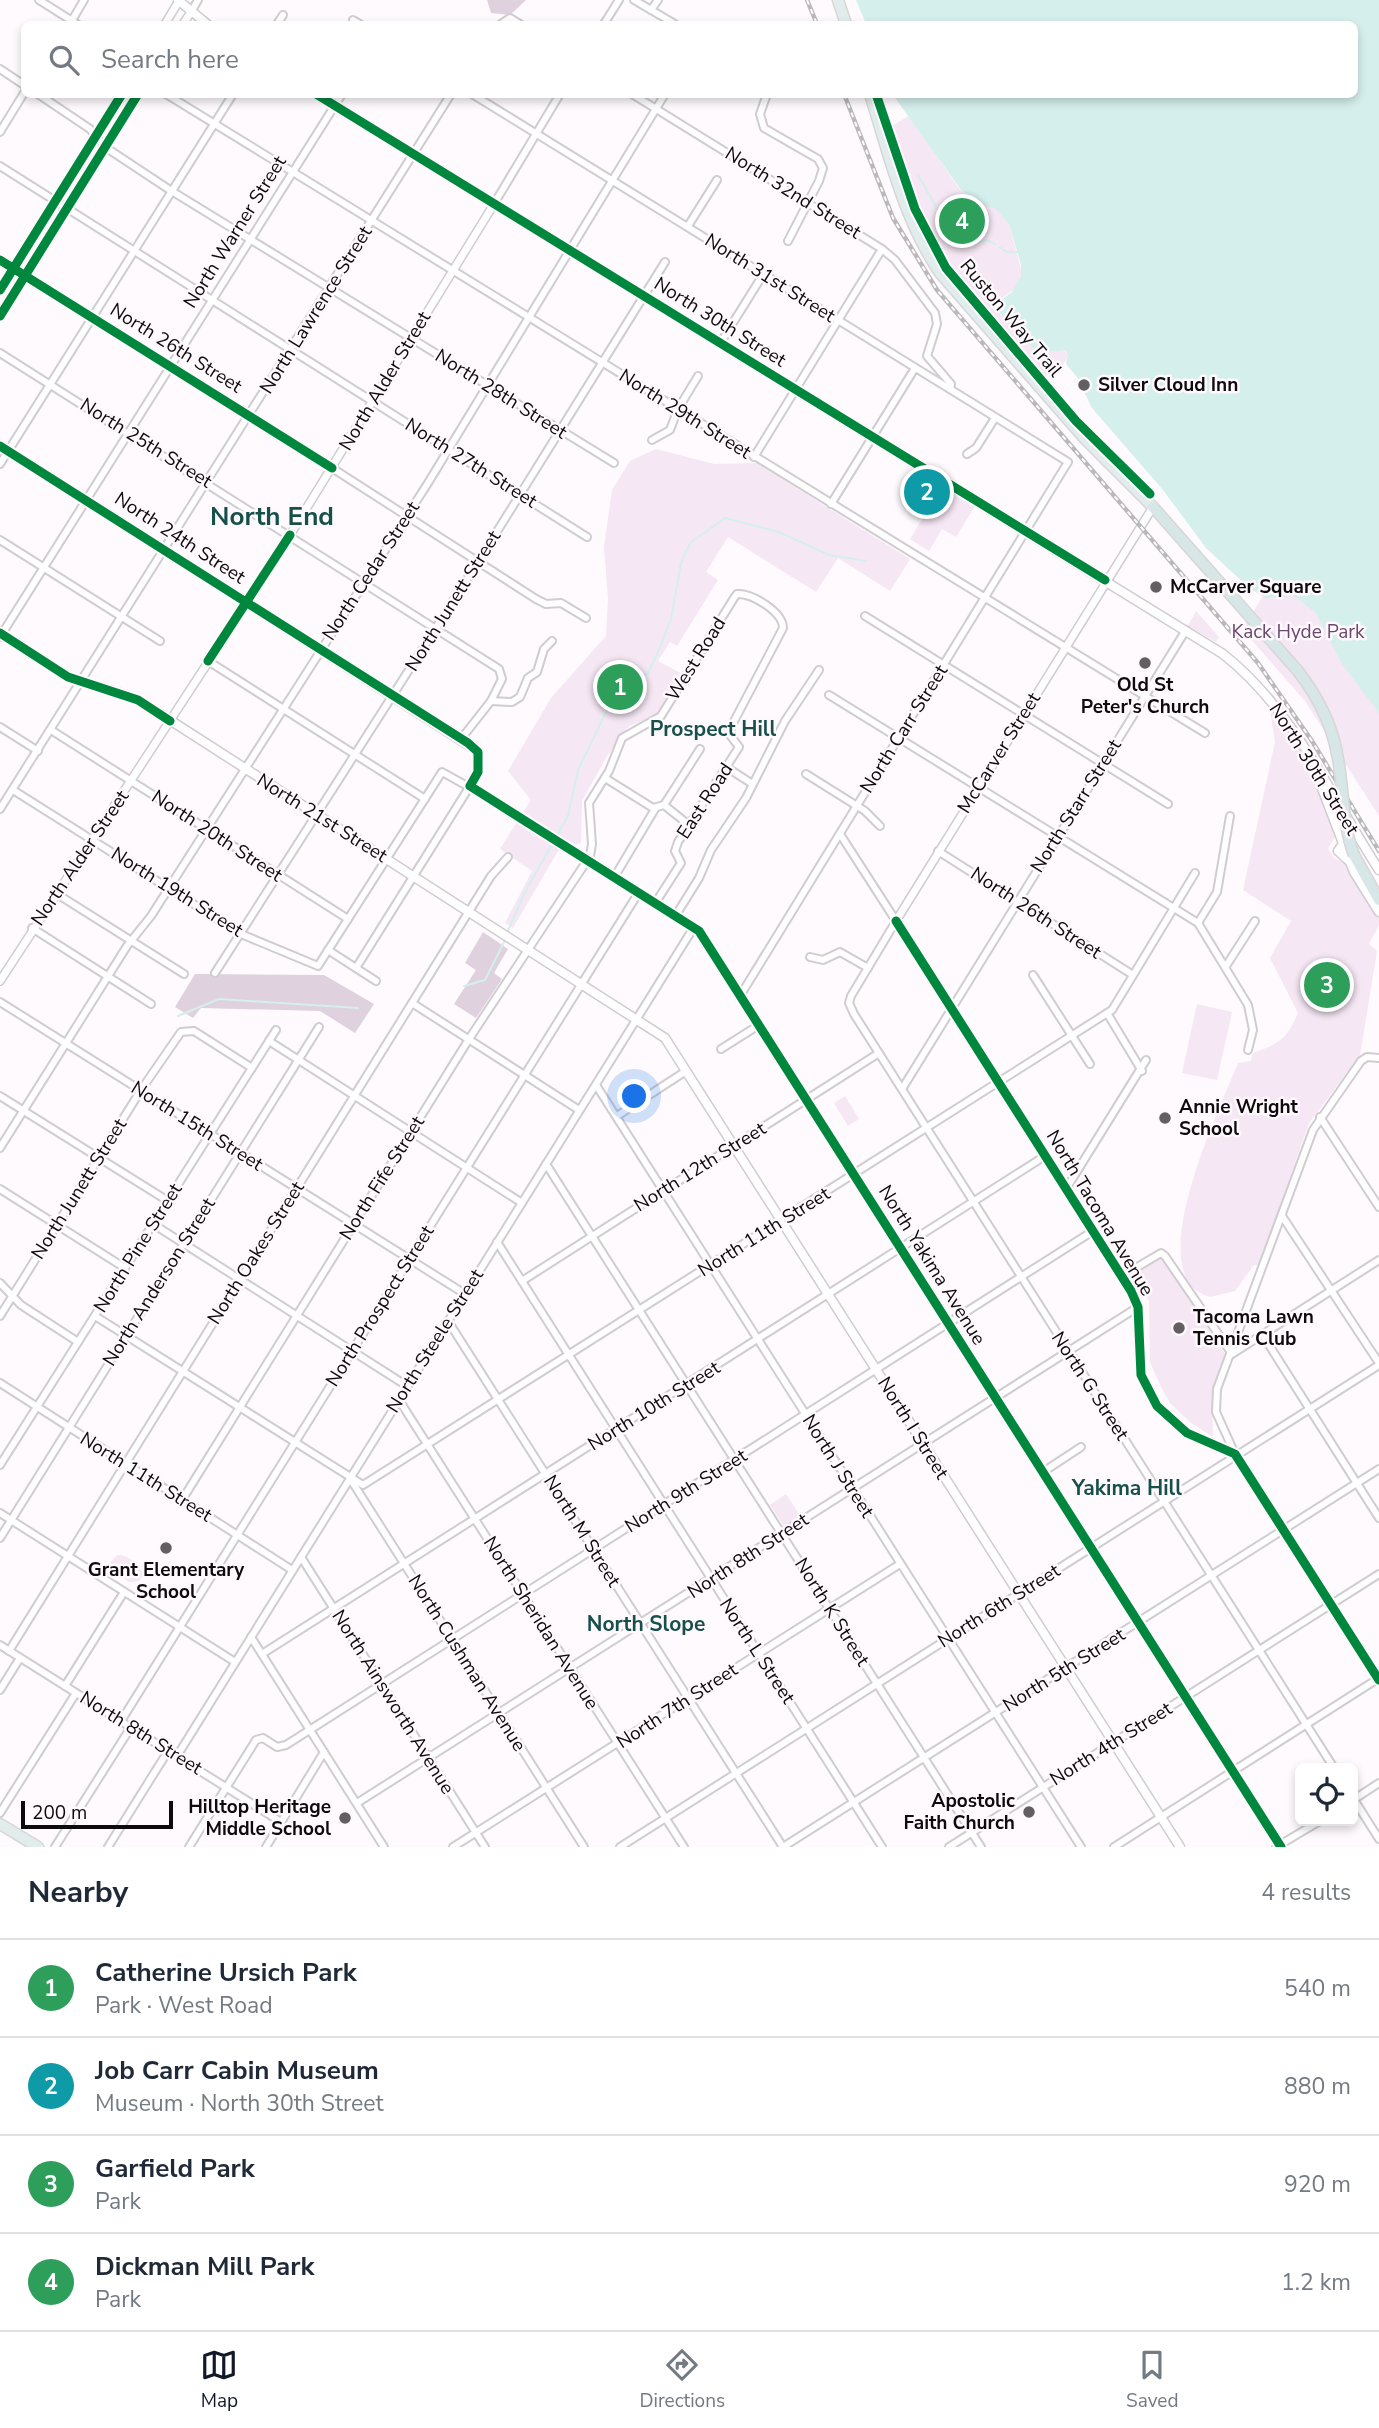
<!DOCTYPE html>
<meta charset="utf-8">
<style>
:root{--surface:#fff;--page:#f2f2f3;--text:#1f2937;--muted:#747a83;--line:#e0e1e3;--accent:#111827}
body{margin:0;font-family:"Nunito Sans",sans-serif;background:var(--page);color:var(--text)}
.controls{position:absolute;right:21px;bottom:21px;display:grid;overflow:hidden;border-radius:10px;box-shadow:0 4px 10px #0003}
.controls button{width:63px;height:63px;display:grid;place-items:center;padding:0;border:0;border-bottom:2px solid var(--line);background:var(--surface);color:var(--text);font:35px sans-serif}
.scale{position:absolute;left:21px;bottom:18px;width:152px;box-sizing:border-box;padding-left:7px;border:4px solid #0d0b0d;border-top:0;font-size:19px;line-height:24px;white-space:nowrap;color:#0d0b0d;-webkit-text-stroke:5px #fff9fe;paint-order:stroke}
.you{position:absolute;left:635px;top:1097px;width:24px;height:24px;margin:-18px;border:5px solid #fff;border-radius:50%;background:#1a73e8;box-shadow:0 0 0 10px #1a73e833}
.badge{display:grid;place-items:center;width:46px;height:46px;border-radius:50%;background:var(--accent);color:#fff;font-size:23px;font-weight:700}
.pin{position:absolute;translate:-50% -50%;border:4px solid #fff;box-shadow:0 2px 7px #0006}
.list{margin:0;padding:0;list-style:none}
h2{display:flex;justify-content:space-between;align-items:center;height:91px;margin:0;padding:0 28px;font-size:30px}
h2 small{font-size:23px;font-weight:400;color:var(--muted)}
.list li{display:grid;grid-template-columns:46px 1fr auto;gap:21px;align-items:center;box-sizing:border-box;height:98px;padding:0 28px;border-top:2px solid var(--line)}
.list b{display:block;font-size:26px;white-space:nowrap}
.list p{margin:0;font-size:23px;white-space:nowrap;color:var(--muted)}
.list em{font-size:23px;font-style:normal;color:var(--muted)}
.icon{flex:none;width:38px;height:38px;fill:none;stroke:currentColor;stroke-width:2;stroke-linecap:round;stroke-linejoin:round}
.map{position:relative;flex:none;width:1379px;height:1847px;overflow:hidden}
.search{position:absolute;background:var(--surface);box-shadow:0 4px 10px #0003;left:21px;right:21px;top:21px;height:77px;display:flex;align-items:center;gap:18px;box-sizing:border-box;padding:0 24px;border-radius:10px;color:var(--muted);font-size:26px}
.sheet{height:483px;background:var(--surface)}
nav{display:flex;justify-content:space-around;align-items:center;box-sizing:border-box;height:98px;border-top:2px solid var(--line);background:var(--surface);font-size:19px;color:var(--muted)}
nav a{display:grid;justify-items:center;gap:4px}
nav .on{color:var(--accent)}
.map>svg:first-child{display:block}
.green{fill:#f5e7f4}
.forest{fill:#dfd1de}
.water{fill:#d5efec}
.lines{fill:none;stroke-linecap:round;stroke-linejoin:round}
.stream{stroke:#d5efec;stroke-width:2}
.minor-casing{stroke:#d0cdd0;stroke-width:10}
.tertiary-casing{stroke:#d0cdd0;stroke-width:10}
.secondary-casing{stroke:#d0cdd0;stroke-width:11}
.primary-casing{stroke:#d8d6d7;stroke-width:13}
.trunk-casing{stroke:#d8d6d7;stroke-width:13}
.minor{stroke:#fffeff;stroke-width:6}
.tertiary{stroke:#fffeff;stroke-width:7}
.secondary{stroke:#fffeff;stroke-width:8}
.primary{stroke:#e1ecec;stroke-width:10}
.trunk{stroke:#d7e6e6;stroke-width:10}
.rail-casing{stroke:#b9b9b9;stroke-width:4.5}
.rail{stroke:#fff9fe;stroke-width:2;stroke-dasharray:5;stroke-linecap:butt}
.trunk-bridge-casing{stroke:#d8d6d7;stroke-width:13;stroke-linecap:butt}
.trunk-bridge{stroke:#d7e6e6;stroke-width:10}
.cycleway-casing{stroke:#fff9fe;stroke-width:13}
.cycleway{stroke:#00873e;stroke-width:9}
.poi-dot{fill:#615f61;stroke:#fff9fe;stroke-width:2.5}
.labels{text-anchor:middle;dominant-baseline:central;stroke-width:5;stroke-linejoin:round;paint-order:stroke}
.street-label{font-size:19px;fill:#0d0b0d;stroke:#fff9fe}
.poi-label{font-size:19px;font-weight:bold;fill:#0d0b0d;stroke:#fff9fe;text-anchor:start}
.park-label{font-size:19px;fill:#6b486b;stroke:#fff9fe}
.neighbourhood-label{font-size:21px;font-weight:bold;fill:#15504b;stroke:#fff9fe}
.district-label{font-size:26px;font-weight:bold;fill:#15504b;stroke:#fff9fe}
</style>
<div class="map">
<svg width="1379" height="1847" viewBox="0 0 1379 1847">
<rect width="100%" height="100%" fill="#fefafd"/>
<g class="green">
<path d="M909,116L960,190L973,201L995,207L1009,224L1022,273L1015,289L998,300L995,307L1019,336L1042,353L1064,350L1068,354C1063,372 1051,371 1038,381L932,252L910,205L886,129Z"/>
<polygon points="656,449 714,464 756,463 910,559 890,591 838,558 816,592 728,537 706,572 718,580 677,646 670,642 658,661 686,676 663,713 629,726 607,756 582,801 581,843 558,851 513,928 505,923 532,871 500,849 531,800 508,771 551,698 606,636 608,598 604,547 612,490 630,461"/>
<polygon points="927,476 975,506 956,537 942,529 929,551 910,539 924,516 908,506"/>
<polygon points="1292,551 1379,689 1379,816 1305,701 1242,629"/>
<polygon points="1196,611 1219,637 1216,642 1188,626"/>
<path d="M1269,704L1310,761L1337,834L1328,848L1334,858L1347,864L1379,914V925L1369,944L1377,951L1360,1055L1309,1123L1259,1265H1254L1235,1291L1210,1297C1137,1278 1221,1107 1238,1063L1251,1061L1253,1053C1280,1043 1287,1039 1298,1013L1270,958L1291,921L1243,890L1275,742Z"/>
<polygon points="1197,1004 1232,1012 1217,1080 1182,1073"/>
<polygon points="845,1096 859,1119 848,1126 834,1103"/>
<polygon points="1162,1255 1226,1356 1212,1401 1213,1437 1190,1422 1170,1403 1160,1385 1150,1362 1149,1301 1133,1273"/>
<polygon points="786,1494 801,1517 785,1528 770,1505"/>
<path d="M117,1555C127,1554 141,1565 143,1575L139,1581L129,1582L112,1571L111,1562Z"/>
</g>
<g class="forest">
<polygon points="487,0 526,0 510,15 491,13"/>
<polygon points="483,932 508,949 494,973 502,979 476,1018 454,1004 476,970 465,963"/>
<polygon points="195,974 324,975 374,1004 355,1033 320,1011 201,1008 193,1018 175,1007"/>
</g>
<polygon class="water" points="856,0 1379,0 1379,713 1342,664 1316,613 1294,596 1265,598 1248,587 1206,548 1163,490 1092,408 1077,377 1066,364 1068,354 1065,350 1042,353 1036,351 1006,322 995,304 1012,292 1021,276 1021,265 1009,224 995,208 976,203 961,190 893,95 1354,94 1354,24 866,24"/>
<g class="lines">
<g class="stream">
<polyline points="918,175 951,233 974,244 986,240 995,244"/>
<polyline points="999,247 1007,252 1017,252"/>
<polyline points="507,933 525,892 568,816 578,770 606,712 622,687 648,673 659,650 671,619 681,563 690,543 725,518 779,532 829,555 866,561"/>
<polyline points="464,986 485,980 506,938"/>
<polyline points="178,1016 219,999 358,1008"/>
</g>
<defs>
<g id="minor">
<polyline points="39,0 77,24"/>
<polyline points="634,0 675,24"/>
<polyline points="651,10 658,0"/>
<polyline points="191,12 198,0"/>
<polyline points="353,20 360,24"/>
<polyline points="71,22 84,0"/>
<polyline points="277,24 283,15"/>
<polyline points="501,24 510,18 520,24"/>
<polyline points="604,24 619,0"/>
<polyline points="0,69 24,85"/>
<polyline points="38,94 90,129 105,147 170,190 614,463"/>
<polyline points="166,94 1205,733"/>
<polyline points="472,94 1068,462 740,996"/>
<polyline points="632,94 882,249 895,260 935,313 937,324 927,356 951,384 950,389"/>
<polyline points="767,94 760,114 764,128 818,159 823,168 819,181 788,241"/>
<polyline points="0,132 24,93"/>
<polyline points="0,166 587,537"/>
<polyline points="494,204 560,94"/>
<polyline points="688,226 717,180"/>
<polyline points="721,342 764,273"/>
<polyline points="0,353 499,669 502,679 491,701 461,739"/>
<polyline points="652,440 670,430 678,409 698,376"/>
<polyline points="0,446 478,752 478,772 470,786 356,968"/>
<polyline points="967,454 976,448 995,418"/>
<polyline points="754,457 882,249"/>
<polyline points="0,464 233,94"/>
<polyline points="332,468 536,599 546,604 561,603 586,618"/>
<polyline points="831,504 915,368"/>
<polyline points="0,540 160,641"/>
<polyline points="865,616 1168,804"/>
<polyline points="0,637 342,94"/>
<polyline points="208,661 425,799"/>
<polyline points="829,695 1198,923 1248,1005 1253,1030 1248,1050"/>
<polyline points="491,701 512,702 520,697 528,678 537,672 544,649 552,641"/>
<polyline points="0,727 38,751"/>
<polyline points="51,730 348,919"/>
<polyline points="726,767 751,783"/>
<polyline points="806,774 865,811 880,826"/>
<polyline points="605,778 653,808 664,805 689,825"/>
<polyline points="13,790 241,934 318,966 442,772 514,812"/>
<polyline points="664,805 700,749"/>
<polyline points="0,809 451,94"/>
<polyline points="840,834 896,921 851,996 849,1003 854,1014 1334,1768"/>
<polyline points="938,851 1133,975"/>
<polyline points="588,859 699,931 1281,1847"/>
<polyline points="615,876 655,809"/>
<polyline points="57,894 184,974"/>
<polyline points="676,915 699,878 711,850 746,798 785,721 819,670"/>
<polyline points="1198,923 1217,892 1230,816"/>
<polyline points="32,928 151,1004"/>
<polyline points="328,950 376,981"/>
<polyline points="810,957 823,960 840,952 868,968"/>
<polyline points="1226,966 1255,921"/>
<polyline points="215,973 478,562 665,262"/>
<polyline points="1033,975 1090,1064"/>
<polyline points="0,1002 465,1294"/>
<polyline points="412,1003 579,1110"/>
<polyline points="1107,1013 1142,1071"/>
<polyline points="269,1041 522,1203"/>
<polyline points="721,1049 759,1025"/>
<polyline points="596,1085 1081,1847"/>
<polyline points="902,1089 1186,630"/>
<polyline points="0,1096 168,1201"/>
<polyline points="617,1116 686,1071"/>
<polyline points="1320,1117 1379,1207"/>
<polyline points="0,1148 127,946 151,916 428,483 665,94"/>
<polyline points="546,1164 981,1847"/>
<polyline points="0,1189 125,1268"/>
<polyline points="1066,1189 1146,1060"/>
<polyline points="1282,1216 1379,1363"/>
<polyline points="153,1224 407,1386"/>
<polyline points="497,1242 882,1847"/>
<polyline points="1122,1276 1161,1253 1165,1256 1232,1354 1379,1260"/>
<polyline points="522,1281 879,1053"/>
<polyline points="0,1283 21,1305 78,1342"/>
<polyline points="0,1316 141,1090 181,1032 194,1031 252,1068"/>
<polyline points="95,1316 363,1485 1112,1010 1195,873"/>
<polyline points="448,1321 783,1847"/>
<polyline points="1262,1334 1379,1518"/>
<polyline points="0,1383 292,1570"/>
<polyline points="399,1400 684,1847"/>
<polyline points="1235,1454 1216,1412 1217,1389 1313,1130 1361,1061 1367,1057 1379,1058"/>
<polyline points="0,1465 276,1030"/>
<polyline points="1043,1472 1081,1447"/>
<polyline points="351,1480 584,1847"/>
<path d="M182,1500L469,1039L590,856L592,844L589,803L609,771L622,738L661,716L734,598L737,594C752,593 783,612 783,628L731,727L730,735L739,747L678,842L675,851L681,863L656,902"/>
<polyline points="0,1513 235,1662"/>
<polyline points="0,1538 319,1027"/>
<polyline points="301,1557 485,1847"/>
<polyline points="251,1637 384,1847"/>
<polyline points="0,1645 281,1822"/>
<polyline points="9,1651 491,876 508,857"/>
<polyline points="262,1654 1045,1156"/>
<polyline points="65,1686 124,1592"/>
<polyline points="0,1690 20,1658"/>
<polyline points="121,1721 639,892"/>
<polyline points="177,1756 694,927"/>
<polyline points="1353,1798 1379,1839"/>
<polyline points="1353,1800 1379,1783"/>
<polyline points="357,1803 1138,1307"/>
<polyline points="0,1813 76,1693"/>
<polyline points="55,1847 131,1727"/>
<polyline points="108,1847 168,1751"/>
<polyline points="189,1847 256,1740 263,1738 277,1747 286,1745 1093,1231"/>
<polyline points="266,1847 324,1752"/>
<polyline points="453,1847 900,1564"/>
<polyline points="620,1847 1379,1365"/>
<polyline points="783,1847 1379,1469"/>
<polyline points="949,1847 1379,1574"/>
<polyline points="1114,1847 1379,1678"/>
<polyline points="1276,1847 1320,1821"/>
</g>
<g id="tertiary">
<polyline points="165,24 179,1"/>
<polyline points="183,24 191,12"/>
<polyline points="0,260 332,468"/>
<polyline points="0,290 122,94"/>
<polyline points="0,316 138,94"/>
<polyline points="1153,507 896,921 1131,1291 1138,1307 1141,1375 1157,1406 1187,1433 1235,1454 1379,1680"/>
<polyline points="0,981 269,569 494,204"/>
</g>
<g id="secondary">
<polyline points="178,0 207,24"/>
<path d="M316,94L1223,654C1294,710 1331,796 1379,870"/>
<polyline points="0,633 68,677 126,695 148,706 665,1038 1180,1847"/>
<polyline points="1315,770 1354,872 1379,912"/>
<polyline points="1345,841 1338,851 1349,861"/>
</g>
<g id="primary">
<polyline points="838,0 846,24"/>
<path d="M870,94C889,155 904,220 940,273L1085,439L1153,507"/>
<polyline points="0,1824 38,1847"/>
</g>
<g id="trunk">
<polyline points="1153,507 1298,671"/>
<polyline points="1354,855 1379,900"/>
</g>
</defs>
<use href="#minor" class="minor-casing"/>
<use href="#tertiary" class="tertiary-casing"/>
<use href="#secondary" class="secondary-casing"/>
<use href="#primary" class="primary-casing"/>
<use href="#trunk" class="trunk-casing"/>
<use href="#minor" class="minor"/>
<use href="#tertiary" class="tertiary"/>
<use href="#secondary" class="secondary"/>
<use href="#primary" class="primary"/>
<use href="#trunk" class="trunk"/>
<defs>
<g id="rail">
<polyline points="807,0 817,24"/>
<polyline points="844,94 893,218 937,290 1258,663 1312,741 1379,851"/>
</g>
</defs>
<use href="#rail" class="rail-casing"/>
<use href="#rail" class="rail"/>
<defs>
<path id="trunk-bridge" d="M1298,671C1318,697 1333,726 1338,759C1344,791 1342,823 1354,855"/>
</defs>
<use href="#trunk-bridge" class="trunk-bridge-casing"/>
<use href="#trunk-bridge" class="trunk-bridge"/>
<defs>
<g id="cycleway">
<polyline points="316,94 1105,580"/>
<polyline points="876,94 915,209 946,268 1076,421 1150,494"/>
<polyline points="0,260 332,468"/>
<polyline points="0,290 122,94"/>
<polyline points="0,316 138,94"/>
<polyline points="0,446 468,743 478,752 478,772 470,786 699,931 1281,1847"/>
<polyline points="0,633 68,677 138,700 170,721"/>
<polyline points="208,661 290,535"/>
<polyline points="896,921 1131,1291 1138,1307 1141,1375 1157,1406 1187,1433 1235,1454 1379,1680"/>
</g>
</defs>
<use href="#cycleway" class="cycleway-casing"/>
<use href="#cycleway" class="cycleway"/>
</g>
<g class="poi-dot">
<circle cx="1084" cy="385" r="7"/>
<circle cx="1156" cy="587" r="7"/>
<circle cx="1145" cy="663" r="7"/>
<circle cx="1165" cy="1118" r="7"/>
<circle cx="1179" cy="1328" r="7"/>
<circle cx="166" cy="1548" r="7"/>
<circle cx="1029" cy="1812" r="7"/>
<circle cx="345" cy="1818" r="7"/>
</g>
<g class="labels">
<g class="street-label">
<text transform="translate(793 193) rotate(32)">North 32nd Street</text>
<text transform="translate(235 232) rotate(-58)">North Warner Street</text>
<text transform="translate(770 278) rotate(32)">North 31st Street</text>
<text transform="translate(316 310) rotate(-58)">North Lawrence Street</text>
<text transform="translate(1011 318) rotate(50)">Ruston Way Trail</text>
<text transform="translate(720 322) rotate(32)">North 30th Street</text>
<text transform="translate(176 348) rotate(32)">North 26th Street</text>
<text transform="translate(385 381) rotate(-59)">North Alder Street</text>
<text transform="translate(501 394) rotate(32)">North 28th Street</text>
<text transform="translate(685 414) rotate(32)">North 29th Street</text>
<text transform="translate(146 443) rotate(32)">North 25th Street</text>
<text transform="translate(471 463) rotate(32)">North 27th Street</text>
<text transform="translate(180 538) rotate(33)">North 24th Street</text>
<text transform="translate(371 571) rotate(-57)">North Cedar Street</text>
<text transform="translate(453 601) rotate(-58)">North Junett Street</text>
<text transform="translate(696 659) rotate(-58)">West Road</text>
<text transform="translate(904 729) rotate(-58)">North Carr Street</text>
<text transform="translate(999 753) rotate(-58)">McCarver Street</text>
<text transform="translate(1314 769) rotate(58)">North 30th Street</text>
<text transform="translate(705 801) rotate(-57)">East Road</text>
<text transform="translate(1076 806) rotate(-58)">North Starr Street</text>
<text transform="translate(322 818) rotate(32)">North 21st Street</text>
<text transform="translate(217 836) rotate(33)">North 20th Street</text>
<text transform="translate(80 858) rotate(-56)">North Alder Street</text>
<text transform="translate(177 892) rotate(32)">North 19th Street</text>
<text transform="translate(1036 913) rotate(33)">North 26th Street</text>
<text transform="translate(197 1126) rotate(32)">North 15th Street</text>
<text transform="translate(700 1167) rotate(-32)">North 12th Street</text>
<text transform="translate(382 1178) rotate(-58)">North Fife Street</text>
<text transform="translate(79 1189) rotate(-58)">North Junett Street</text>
<text transform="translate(1100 1213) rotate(59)">North Tacoma Avenue</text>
<text transform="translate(764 1232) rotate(-32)">North 11th Street</text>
<text transform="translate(138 1248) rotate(-58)">North Pine Street</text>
<text transform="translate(256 1253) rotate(-58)">North Oakes Street</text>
<text transform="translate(932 1265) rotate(58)">North Yakima Avenue</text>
<text transform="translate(159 1282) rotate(-58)">North Anderson Street</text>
<text transform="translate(380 1306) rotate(-58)">North Prospect Street</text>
<text transform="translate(435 1341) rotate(-58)">North Steele Street</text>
<text transform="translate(1090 1386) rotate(57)">North G Street</text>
<text transform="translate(654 1406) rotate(-32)">North 10th Street</text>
<text transform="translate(913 1428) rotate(58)">North I Street</text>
<text transform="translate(838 1466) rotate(58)">North J Street</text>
<text transform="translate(146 1477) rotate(32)">North 11th Street</text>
<text transform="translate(686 1491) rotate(-32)">North 9th Street</text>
<text transform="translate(582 1531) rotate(58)">North M Street</text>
<text transform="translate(748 1556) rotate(-33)">North 8th Street</text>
<text transform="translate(999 1606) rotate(-32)">North 6th Street</text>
<text transform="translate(832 1612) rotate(58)">North K Street</text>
<text transform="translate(541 1623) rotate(58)">North Sheridan Avenue</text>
<text transform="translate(757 1651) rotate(57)">North L Street</text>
<text transform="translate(467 1663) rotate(58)">North Cushman Avenue</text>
<text transform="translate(1064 1670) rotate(-32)">North 5th Street</text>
<text transform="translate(393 1702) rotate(58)">North Ainsworth Avenue</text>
<text transform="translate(677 1706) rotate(-33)">North 7th Street</text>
<text transform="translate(141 1733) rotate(32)">North 8th Street</text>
<text transform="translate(1111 1744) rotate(-32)">North 4th Street</text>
</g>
<g class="poi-label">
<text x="1098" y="385">Silver Cloud Inn</text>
<text x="1170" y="587">McCarver Square</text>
<text x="1145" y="685" text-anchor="middle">Old St<tspan x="1145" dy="22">Peter's Church</tspan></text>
<text x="1179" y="1107">Annie Wright<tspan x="1179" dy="22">School</tspan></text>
<text x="1193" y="1317">Tacoma Lawn<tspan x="1193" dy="22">Tennis Club</tspan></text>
<text x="166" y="1570" text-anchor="middle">Grant Elementary<tspan x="166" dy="22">School</tspan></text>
<text x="1015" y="1801" text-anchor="end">Apostolic<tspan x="1015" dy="22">Faith Church</tspan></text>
<text x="331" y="1807" text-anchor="end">Hilltop Heritage<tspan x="331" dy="22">Middle School</tspan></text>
</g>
<g class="park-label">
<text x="1298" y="632">Kack Hyde Park</text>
</g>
<g class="neighbourhood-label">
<text x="713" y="729">Prospect Hill</text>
<text x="1127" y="1488">Yakima Hill</text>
<text x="646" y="1624">North Slope</text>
</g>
<g class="district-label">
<text x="272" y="516">North End</text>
</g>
</g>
</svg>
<div class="controls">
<button><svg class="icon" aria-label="locate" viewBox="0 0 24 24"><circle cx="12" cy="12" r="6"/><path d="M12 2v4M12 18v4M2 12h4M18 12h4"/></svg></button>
</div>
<div class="scale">200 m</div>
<div class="you"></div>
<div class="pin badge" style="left:620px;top:687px;background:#2e9e5b">1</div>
<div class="pin badge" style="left:927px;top:492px;background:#0f9aa8">2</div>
<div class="pin badge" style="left:1327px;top:985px;background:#2e9e5b">3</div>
<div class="pin badge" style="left:962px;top:221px;background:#2e9e5b">4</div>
<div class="search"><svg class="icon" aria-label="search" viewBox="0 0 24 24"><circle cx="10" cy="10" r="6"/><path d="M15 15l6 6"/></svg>Search here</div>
</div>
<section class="sheet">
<h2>Nearby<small>4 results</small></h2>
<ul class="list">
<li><span class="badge" style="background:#2e9e5b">1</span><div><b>Catherine Ursich Park</b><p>Park · West Road</p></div><em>540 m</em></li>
<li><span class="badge" style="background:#0f9aa8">2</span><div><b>Job Carr Cabin Museum</b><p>Museum · North 30th Street</p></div><em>880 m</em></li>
<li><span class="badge" style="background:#2e9e5b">3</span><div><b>Garfield Park</b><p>Park</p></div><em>920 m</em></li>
<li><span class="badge" style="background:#2e9e5b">4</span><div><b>Dickman Mill Park</b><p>Park</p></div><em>1.2 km</em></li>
</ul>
</section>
<nav>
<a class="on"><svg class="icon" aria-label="map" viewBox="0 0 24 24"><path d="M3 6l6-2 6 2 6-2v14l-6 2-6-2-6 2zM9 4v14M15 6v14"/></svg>Map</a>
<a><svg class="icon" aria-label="directions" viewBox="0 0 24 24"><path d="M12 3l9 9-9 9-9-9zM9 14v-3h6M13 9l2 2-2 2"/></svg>Directions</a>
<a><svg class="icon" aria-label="saved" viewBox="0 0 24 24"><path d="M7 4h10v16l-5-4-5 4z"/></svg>Saved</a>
</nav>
